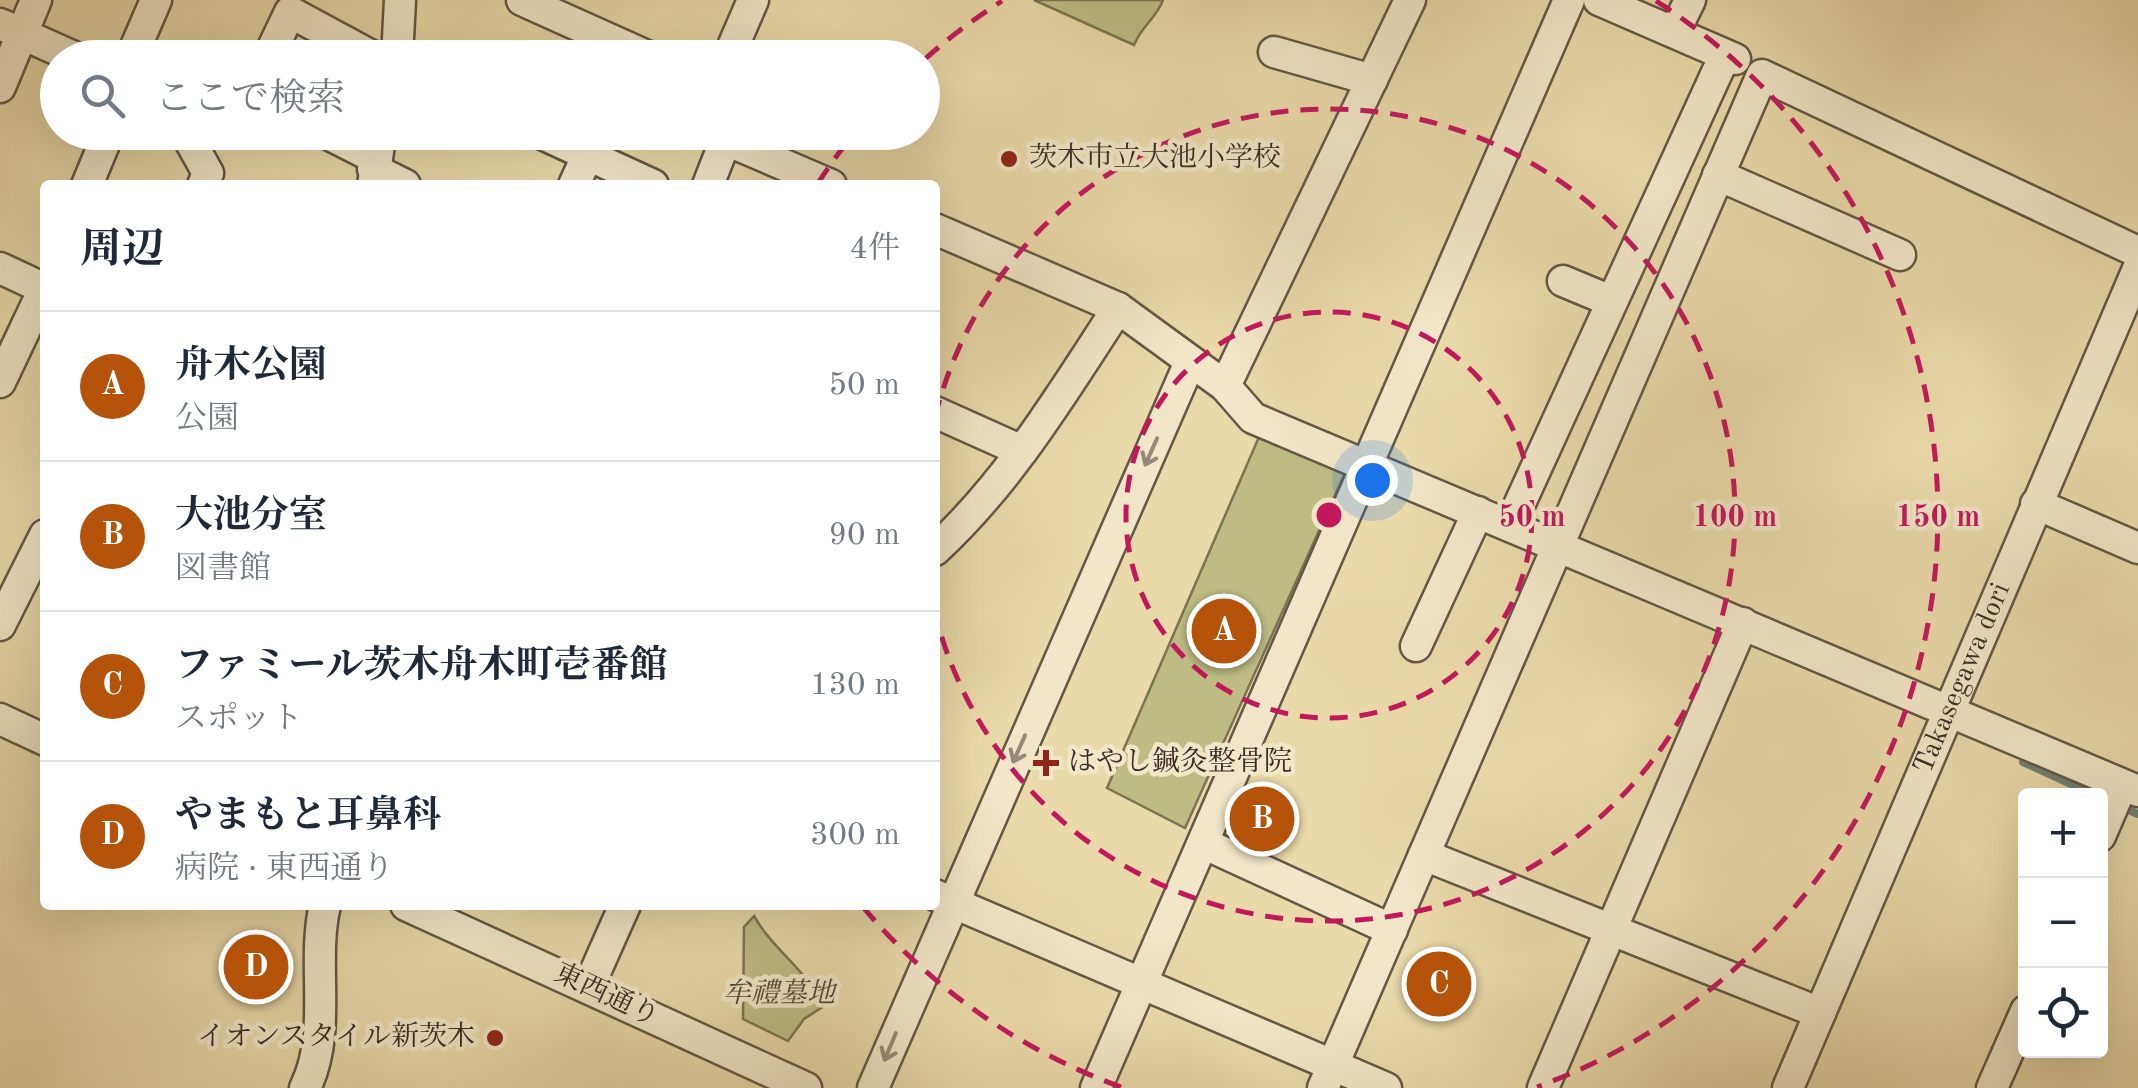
<!DOCTYPE html>
<html lang="ja">
<meta charset="utf-8">
<style>
:root{--surface:#fff;--page:#f2f2f3;--text:#1f2937;--muted:#747a83;--line:#e0e1e3;--accent:#b45309}
body{margin:0;font-family:"Old Standard TT","Noto Serif JP",serif;background:var(--page);color:var(--text)}
.controls{position:absolute;right:30px;bottom:30px;display:grid;overflow:hidden;border-radius:10px;box-shadow:0 10px 40px #0002}
.controls button{width:90px;height:90px;display:grid;place-items:center;padding:0;border:0;border-bottom:2px solid var(--line);background:var(--surface);color:var(--text);font:50px sans-serif}
.you{position:absolute;left:1372px;top:480px;width:35px;height:35px;margin:-25px;border:8px solid #fff;border-radius:50%;background:#1a73e8;box-shadow:0 0 0 15px #1a73e833}
.badge{display:grid;place-items:center;width:65px;height:65px;border-radius:50%;background:var(--accent);color:#fff;font-size:32px;font-weight:700}
.pin{position:absolute;translate:-50% -50%;border:5px solid #fff;box-shadow:0 2px 10px #0006}
.list{margin:0;padding:0;list-style:none}
h2{display:flex;justify-content:space-between;align-items:center;height:130px;margin:0;padding:0 40px;font-size:42px}
h2 small{font-size:32px;font-weight:400;color:var(--muted)}
.list li{display:grid;grid-template-columns:65px 1fr auto;gap:30px;align-items:center;box-sizing:border-box;height:150px;padding:0 40px;border-top:2px solid var(--line)}
.list b{display:block;font-size:38px;white-space:nowrap}
.list p{margin:0;font-size:32px;white-space:nowrap;color:var(--muted)}
.list em{font-size:32px;font-style:normal;color:var(--muted)}
.icon{flex:none;width:55px;height:55px;fill:none;stroke:currentColor;stroke-width:2;stroke-linecap:round;stroke-linejoin:round}
.map{position:relative;flex:none;width:2138px;height:1088px;overflow:hidden}
.search{position:absolute;background:var(--surface);box-shadow:0 10px 40px #0002;left:40px;top:40px;width:900px;height:110px;display:flex;align-items:center;gap:25px;box-sizing:border-box;padding:0 35px;border-radius:55px;color:var(--muted);font-size:38px}
.panel{position:absolute;background:var(--surface);box-shadow:0 10px 40px #0002;left:40px;top:180px;width:900px;height:730px;border-radius:10px}
.map>svg:first-child{display:block}
.green{fill:#bdbd83;stroke:#7a7454;stroke-width:2.5}
.lines{fill:none;stroke-linecap:round;stroke-linejoin:round}
.stream{stroke:#718175;stroke-width:8}
.minor-casing{stroke:#645746;stroke-width:35}
.minor{stroke:#f1e6c7;stroke-width:30}
.oneway{stroke:#948976}
.ring{fill:none;stroke:#c2185b;stroke-width:5;stroke-dasharray:18 12}
.poi-dot{fill:#8f2418;stroke:#f1e6c7;stroke-width:4}
.labels{text-anchor:middle;dominant-baseline:central;stroke-width:9;stroke-linejoin:round;paint-order:stroke}
.poi-label{font-size:28px;fill:#372c25;stroke:#f1e6c7;text-anchor:start}
.street-label{font-size:28px;fill:#372c25;stroke:#f1e6c7}
.park-label{font-size:28px;font-style:italic;fill:#524938;stroke:#f1e6c7}
.centre{fill:#c2185b;stroke:#f1e6c7;stroke-width:5}
.ring-label{font-size:30px;text-anchor:middle;font-weight:bold;fill:#c2185b;stroke:#f1e6c7;stroke-width:9;stroke-linejoin:round;paint-order:stroke}
</style>
<div class="map">
<svg width="2138" height="1088" viewBox="0 0 2138 1088">
<rect width="100%" height="100%" fill="#ead9a9"/>
<filter id="stains"><feTurbulence type="fractalNoise" baseFrequency=".002" numOctaves="4"/><feColorMatrix values="0 0 0 0 .2 0 0 0 0 .09 0 0 0 0 .02 0 0 0 .5 -.17"/></filter>
<radialGradient id="worn" r=".72"><stop offset=".6" stop-color="#630" stop-opacity="0"/><stop offset="1" stop-color="#630" stop-opacity=".3"/></radialGradient>
<g class="green">
<path d="M1034,0H1163C1156,19 1142,25 1134,45Z"/>
<polygon points="1259,437 1345,473 1185,828 1107,788"/>
<path d="M754,916C775,952 804,967 824,1006L804,1019L788,1041L743,1019L744,927Z"/>
</g>
<g class="lines">
<g class="stream">
<polyline points="2023,762 2097,796"/>
<polyline points="2119,806 2138,814"/>
</g>
<defs>
<g id="minor">
<polyline points="522,0 651,58"/>
<polyline points="1599,0 1735,59"/>
<polyline points="0,24 76,58"/>
<polyline points="1675,31 1690,0"/>
<polyline points="1274,52 1372,80"/>
<polyline points="131,58 156,0"/>
<polyline points="268,58 290,12 375,58"/>
<polyline points="397,58 400,0"/>
<polyline points="728,58 753,0"/>
<polyline points="0,87 36,0"/>
<polyline points="185,132 208,173 203,185"/>
<polyline points="324,132 375,158"/>
<polyline points="538,132 653,185"/>
<polyline points="725,132 726,140 831,185"/>
<polyline points="373,169 405,185"/>
<polyline points="1718,175 1900,255"/>
<polyline points="87,185 109,132"/>
<polyline points="373,185 381,132"/>
<polyline points="574,185 598,132"/>
<polyline points="708,185 726,139"/>
<polyline points="935,229 1118,308 1225,386 1253,418 2138,791"/>
<polyline points="0,268 45,289"/>
<polyline points="1563,281 1611,301"/>
<polyline points="0,382 45,287"/>
<polyline points="1225,386 1410,0"/>
<polyline points="935,412 1022,451"/>
<polyline points="2036,504 2138,548"/>
<polyline points="1510,525 1725,55"/>
<path d="M935,550C1010,481 1063,392 1118,308"/>
<polyline points="0,625 45,535"/>
<polyline points="1416,646 1478,512"/>
<polyline points="0,719 45,740"/>
<polyline points="2100,836 2122,785"/>
<polyline points="1203,843 1392,930"/>
<polyline points="1424,855 1820,1013"/>
<polyline points="935,895 1386,1088"/>
<polyline points="406,905 806,1088"/>
<polyline points="588,988 625,905"/>
<path d="M305,1088C333,1032 311,964 325,905"/>
<polyline points="873,1088 1190,362"/>
<polyline points="1096,1088 1569,0"/>
<polyline points="1323,1088 1762,75 2138,252"/>
<polyline points="1543,1088 1743,623"/>
<path id="s1" d="M1788,1088L2138,269"/>
<polyline points="1992,1088 2026,1011"/>
</g>
</defs>
<use href="#minor" class="minor-casing"/>
<use href="#minor" class="minor"/>
</g>
<defs><path id="oneway-shaft" d="M-6 0H5M1.5-3L5.5 0L1.5 3" fill="none" stroke-width="1.6" stroke-linecap="round" stroke-linejoin="round" transform="scale(2.5)"/></defs>
<g class="oneway">
<use href="#oneway-shaft" transform="translate(1151 452) rotate(114)"/>
<use href="#oneway-shaft" transform="translate(1019 749) rotate(114)"/>
<use href="#oneway-shaft" transform="translate(890 1047) rotate(113)"/>
</g>
<g class="ring">
<circle cx="1329" cy="515" r="203"/>
<path d="M935 417A406 406 0 1 1 935 613"/>
<path d="M1121 1087A609 609 0 0 1 862 906M818 183A609 609 0 0 1 852 136M925 59A609 609 0 0 1 1002 1M1656 1A609 609 0 0 1 1537 1087"/>
</g>
<g class="poi-dot">
<circle cx="1009" cy="159" r="10"/>
<path d="M1041 748h10v10h10v10h-10v10h-10v-10h-10v-10h10z"/>
<circle cx="495" cy="1038" r="10"/>
</g>
<g class="labels">
<g class="poi-label">
<text x="1029" y="159">茨木市立大池小学校</text>
<text x="1068" y="763">はやし鍼灸整骨院</text>
<text x="475" y="1038" text-anchor="end">イオンスタイル新茨木</text>
</g>
<g class="street-label">
<text stroke="none"><textPath href="#s1" startOffset="445">Takasegawa dori</textPath></text>
<text transform="translate(606 996) rotate(25)">東西通り</text>
</g>
<g class="park-label">
<text x="779" y="995">牟禮墓地</text>
</g>
</g>
<circle cx="1329" cy="515" r="15" class="centre"/>
<g class="ring-label">
<text x="1532" y="526">50 m</text>
<text x="1735" y="526">100 m</text>
<text x="1938" y="526">150 m</text>
</g>
<rect width="100%" height="100%" filter="url(#stains)"/>
<rect width="100%" height="100%" fill="url(#worn)"/>
</svg>
<div class="controls">
<button>+</button>
<button>−</button>
<button><svg class="icon" aria-label="locate" viewBox="0 0 24 24"><circle cx="12" cy="12" r="6"/><path d="M12 2v4M12 18v4M2 12h4M18 12h4"/></svg></button>
</div>
<div class="you"></div>
<div class="pin badge" style="left:1224px;top:631px">A</div>
<div class="pin badge" style="left:1262px;top:819px">B</div>
<div class="pin badge" style="left:1439px;top:984px">C</div>
<div class="pin badge" style="left:256px;top:967px">D</div>
<div class="search"><svg class="icon" aria-label="search" viewBox="0 0 24 24"><circle cx="10" cy="10" r="6"/><path d="M15 15l6 6"/></svg>ここで検索</div>
<section class="panel">
<h2>周辺<small>4件</small></h2>
<ul class="list">
<li><span class="badge">A</span><div><b>舟木公園</b><p>公園</p></div><em>50 m</em></li>
<li><span class="badge">B</span><div><b>大池分室</b><p>図書館</p></div><em>90 m</em></li>
<li><span class="badge">C</span><div><b>ファミール茨木舟木町壱番館</b><p>スポット</p></div><em>130 m</em></li>
<li><span class="badge">D</span><div><b>やまもと耳鼻科</b><p>病院 · 東西通り</p></div><em>300 m</em></li>
</ul>
</section>
</div>
